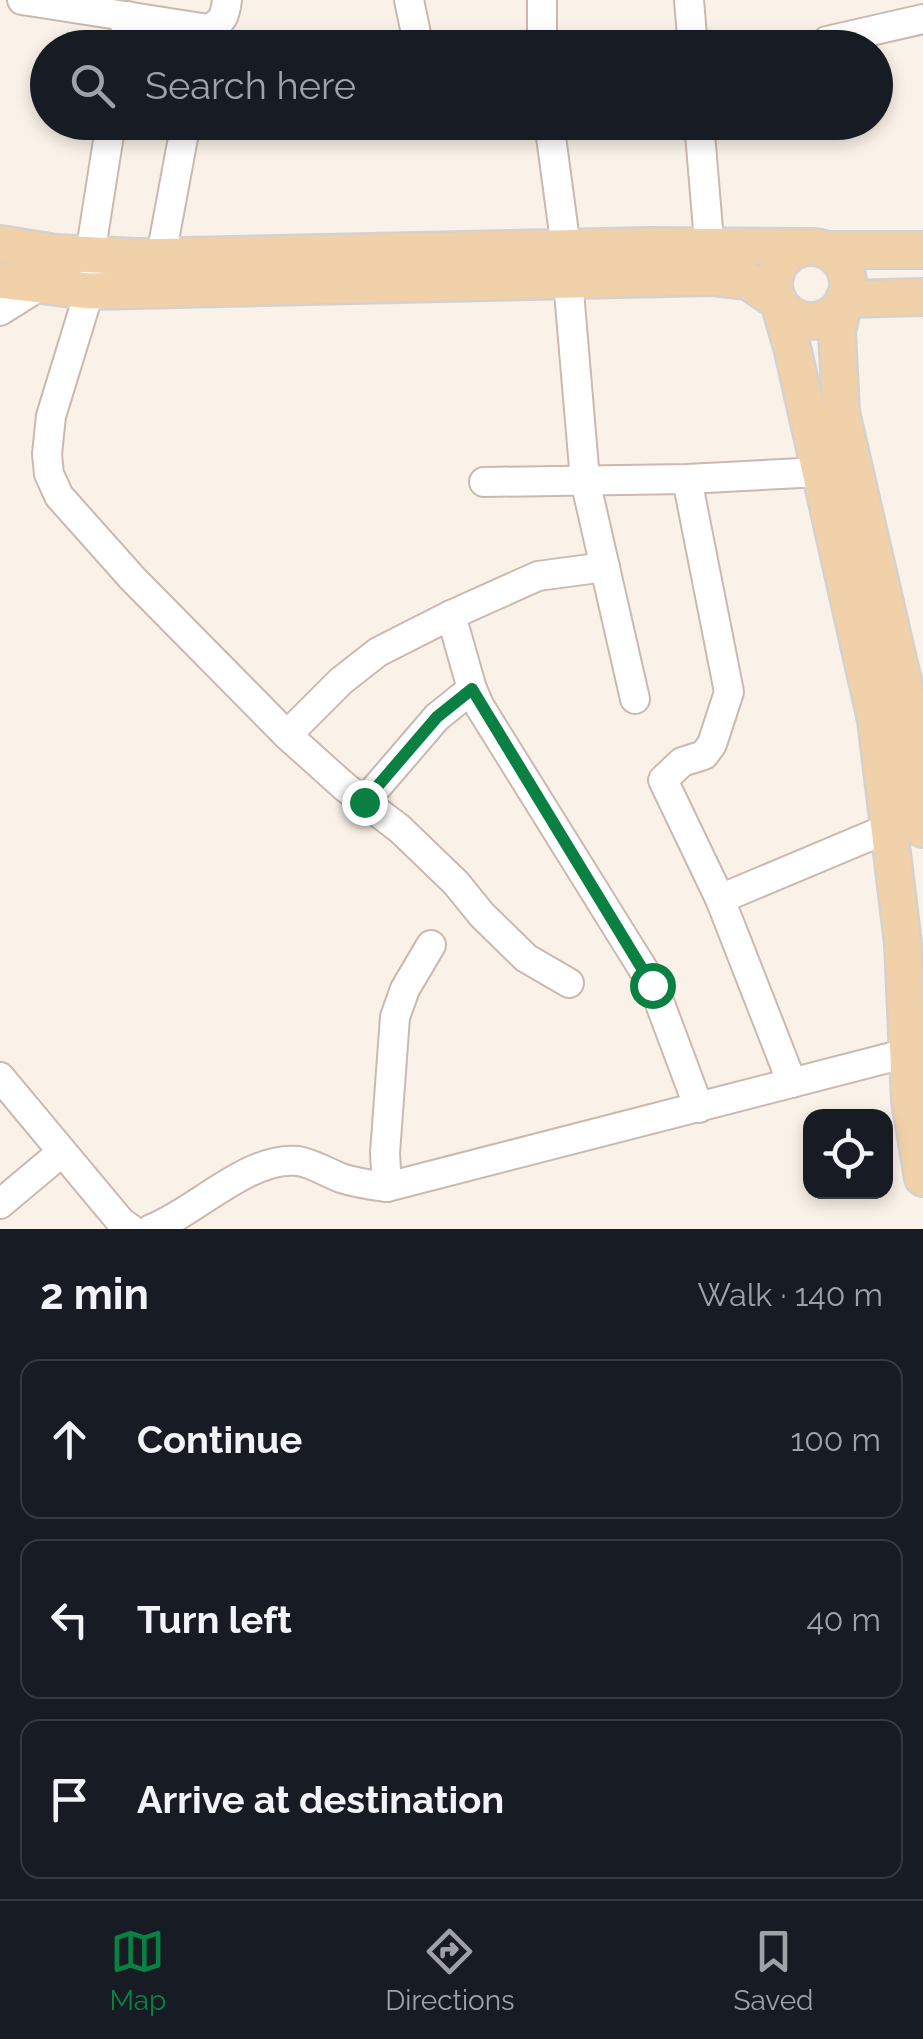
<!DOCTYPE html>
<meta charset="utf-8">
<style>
:root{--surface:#171b24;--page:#20242c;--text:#f1f3f6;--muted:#9ea1a6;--line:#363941;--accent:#0b8043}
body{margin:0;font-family:Raleway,sans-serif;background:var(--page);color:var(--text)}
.controls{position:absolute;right:30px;bottom:30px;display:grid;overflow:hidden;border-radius:20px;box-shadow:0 5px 15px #0003}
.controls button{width:90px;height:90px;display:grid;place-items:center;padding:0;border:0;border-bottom:2px solid var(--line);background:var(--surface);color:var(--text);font:50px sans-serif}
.stop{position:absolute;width:30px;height:30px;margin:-22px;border:8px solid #0b8043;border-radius:50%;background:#fff}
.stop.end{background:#0b8043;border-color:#fff;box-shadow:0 2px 10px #0008}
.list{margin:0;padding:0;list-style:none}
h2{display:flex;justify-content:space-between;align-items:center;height:130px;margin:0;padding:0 40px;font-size:42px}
h2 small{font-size:32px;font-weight:400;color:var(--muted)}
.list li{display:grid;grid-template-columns:65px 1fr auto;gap:30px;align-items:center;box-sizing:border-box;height:160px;margin:0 20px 20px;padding:0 20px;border:2px solid var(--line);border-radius:20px}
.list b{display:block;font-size:38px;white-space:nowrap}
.list em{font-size:32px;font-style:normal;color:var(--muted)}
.icon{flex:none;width:55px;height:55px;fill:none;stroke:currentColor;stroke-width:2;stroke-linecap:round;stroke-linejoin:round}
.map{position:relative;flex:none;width:923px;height:1229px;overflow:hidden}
.search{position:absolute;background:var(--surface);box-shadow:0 5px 15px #0003;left:30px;right:30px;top:30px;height:110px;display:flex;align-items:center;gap:25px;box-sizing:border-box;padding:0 35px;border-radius:55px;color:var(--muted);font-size:38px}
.sheet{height:670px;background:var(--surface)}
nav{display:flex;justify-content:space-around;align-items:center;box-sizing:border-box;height:140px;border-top:2px solid var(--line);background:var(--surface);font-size:28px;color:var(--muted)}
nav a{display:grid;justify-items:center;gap:5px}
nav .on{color:var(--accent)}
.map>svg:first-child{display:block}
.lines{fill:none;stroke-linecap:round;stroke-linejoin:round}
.minor-casing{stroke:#cbb9af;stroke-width:32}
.major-casing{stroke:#d7d1ce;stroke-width:40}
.minor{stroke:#fff;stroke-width:28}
.major{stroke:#f0d1a9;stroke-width:35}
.route{stroke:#0b8043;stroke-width:12}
</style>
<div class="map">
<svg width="923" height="1229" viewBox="0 0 923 1229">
<rect width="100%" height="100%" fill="#faf2e8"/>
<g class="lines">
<defs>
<g id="minor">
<path d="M22,0L208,29C223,22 225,16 227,0"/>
<polyline points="409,0 419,48"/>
<polyline points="689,0 693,48"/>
<polyline points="827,41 923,19"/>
<polyline points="123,48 128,16"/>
<polyline points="542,48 542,0"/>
<polyline points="549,122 566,248"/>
<polyline points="699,122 711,265"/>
<polyline points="90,255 111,122"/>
<polyline points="161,256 186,122"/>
<polyline points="94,276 51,416 47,454 49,474 59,496 133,579 287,735 345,787 400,829 456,883 482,915 526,958 569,983"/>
<polyline points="568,280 585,480 635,699"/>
<polyline points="0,311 43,284 47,277"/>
<polyline points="687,479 729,692 712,744 704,755 682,762 663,780 720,899 792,1083"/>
<polyline points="484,482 687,479 820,472"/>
<polyline points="451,615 472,689 480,707 653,985 699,1108"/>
<polyline points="287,735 341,681 378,652 451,615 538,576 605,567"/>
<polyline points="364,802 437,717 472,689"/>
<polyline points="720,899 889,828"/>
<polyline points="0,1077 121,1222 131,1229"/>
<polyline points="387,1187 385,1153 395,1017 405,989 431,945"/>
<polyline points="0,1204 62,1152"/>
<path d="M151,1229C196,1212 248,1156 298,1161C312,1163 328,1173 341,1178C356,1183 371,1185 387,1187L923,1049"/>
</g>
<g id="major">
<polyline points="0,244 56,253 136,257 649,246 803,247"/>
<circle cx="811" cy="284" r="37"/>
<polyline points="827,250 923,250"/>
<polyline points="0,280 89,291 712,277 748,281 779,302 793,351 876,720 903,944 910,1102 923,1178"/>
<polyline points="923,297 844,299 837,332 841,412 906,694 923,829"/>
</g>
</defs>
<use href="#minor" class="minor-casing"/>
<use href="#major" class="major-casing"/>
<use href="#minor" class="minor"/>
<use href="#major" class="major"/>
</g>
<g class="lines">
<polyline class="route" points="364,802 437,717 472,689 652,985"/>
</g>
</svg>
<div class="controls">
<button><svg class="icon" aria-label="locate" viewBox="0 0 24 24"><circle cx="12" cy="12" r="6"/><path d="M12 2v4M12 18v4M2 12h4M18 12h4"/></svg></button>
</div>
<div class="stop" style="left:652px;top:985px"></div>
<div class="stop end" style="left:364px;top:802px"></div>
<div class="search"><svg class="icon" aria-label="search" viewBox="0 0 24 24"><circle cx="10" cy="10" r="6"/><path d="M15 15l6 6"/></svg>Search here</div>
</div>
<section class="sheet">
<h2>2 min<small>Walk · 140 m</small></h2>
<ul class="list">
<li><svg class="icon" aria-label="ahead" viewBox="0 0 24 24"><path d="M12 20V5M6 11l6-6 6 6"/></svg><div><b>Continue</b></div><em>100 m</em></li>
<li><svg class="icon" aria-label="left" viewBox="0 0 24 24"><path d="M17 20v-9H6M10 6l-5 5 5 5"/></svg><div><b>Turn left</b></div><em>40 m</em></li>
<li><svg class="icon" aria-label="arrive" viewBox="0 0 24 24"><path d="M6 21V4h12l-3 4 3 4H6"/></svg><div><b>Arrive at destination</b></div></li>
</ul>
</section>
<nav>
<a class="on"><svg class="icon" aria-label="map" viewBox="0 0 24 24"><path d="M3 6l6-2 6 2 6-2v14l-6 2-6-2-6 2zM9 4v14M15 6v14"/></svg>Map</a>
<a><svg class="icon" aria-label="directions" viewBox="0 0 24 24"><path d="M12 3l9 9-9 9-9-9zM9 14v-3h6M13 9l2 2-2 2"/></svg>Directions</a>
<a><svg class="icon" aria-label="saved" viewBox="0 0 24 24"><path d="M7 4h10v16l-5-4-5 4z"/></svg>Saved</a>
</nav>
